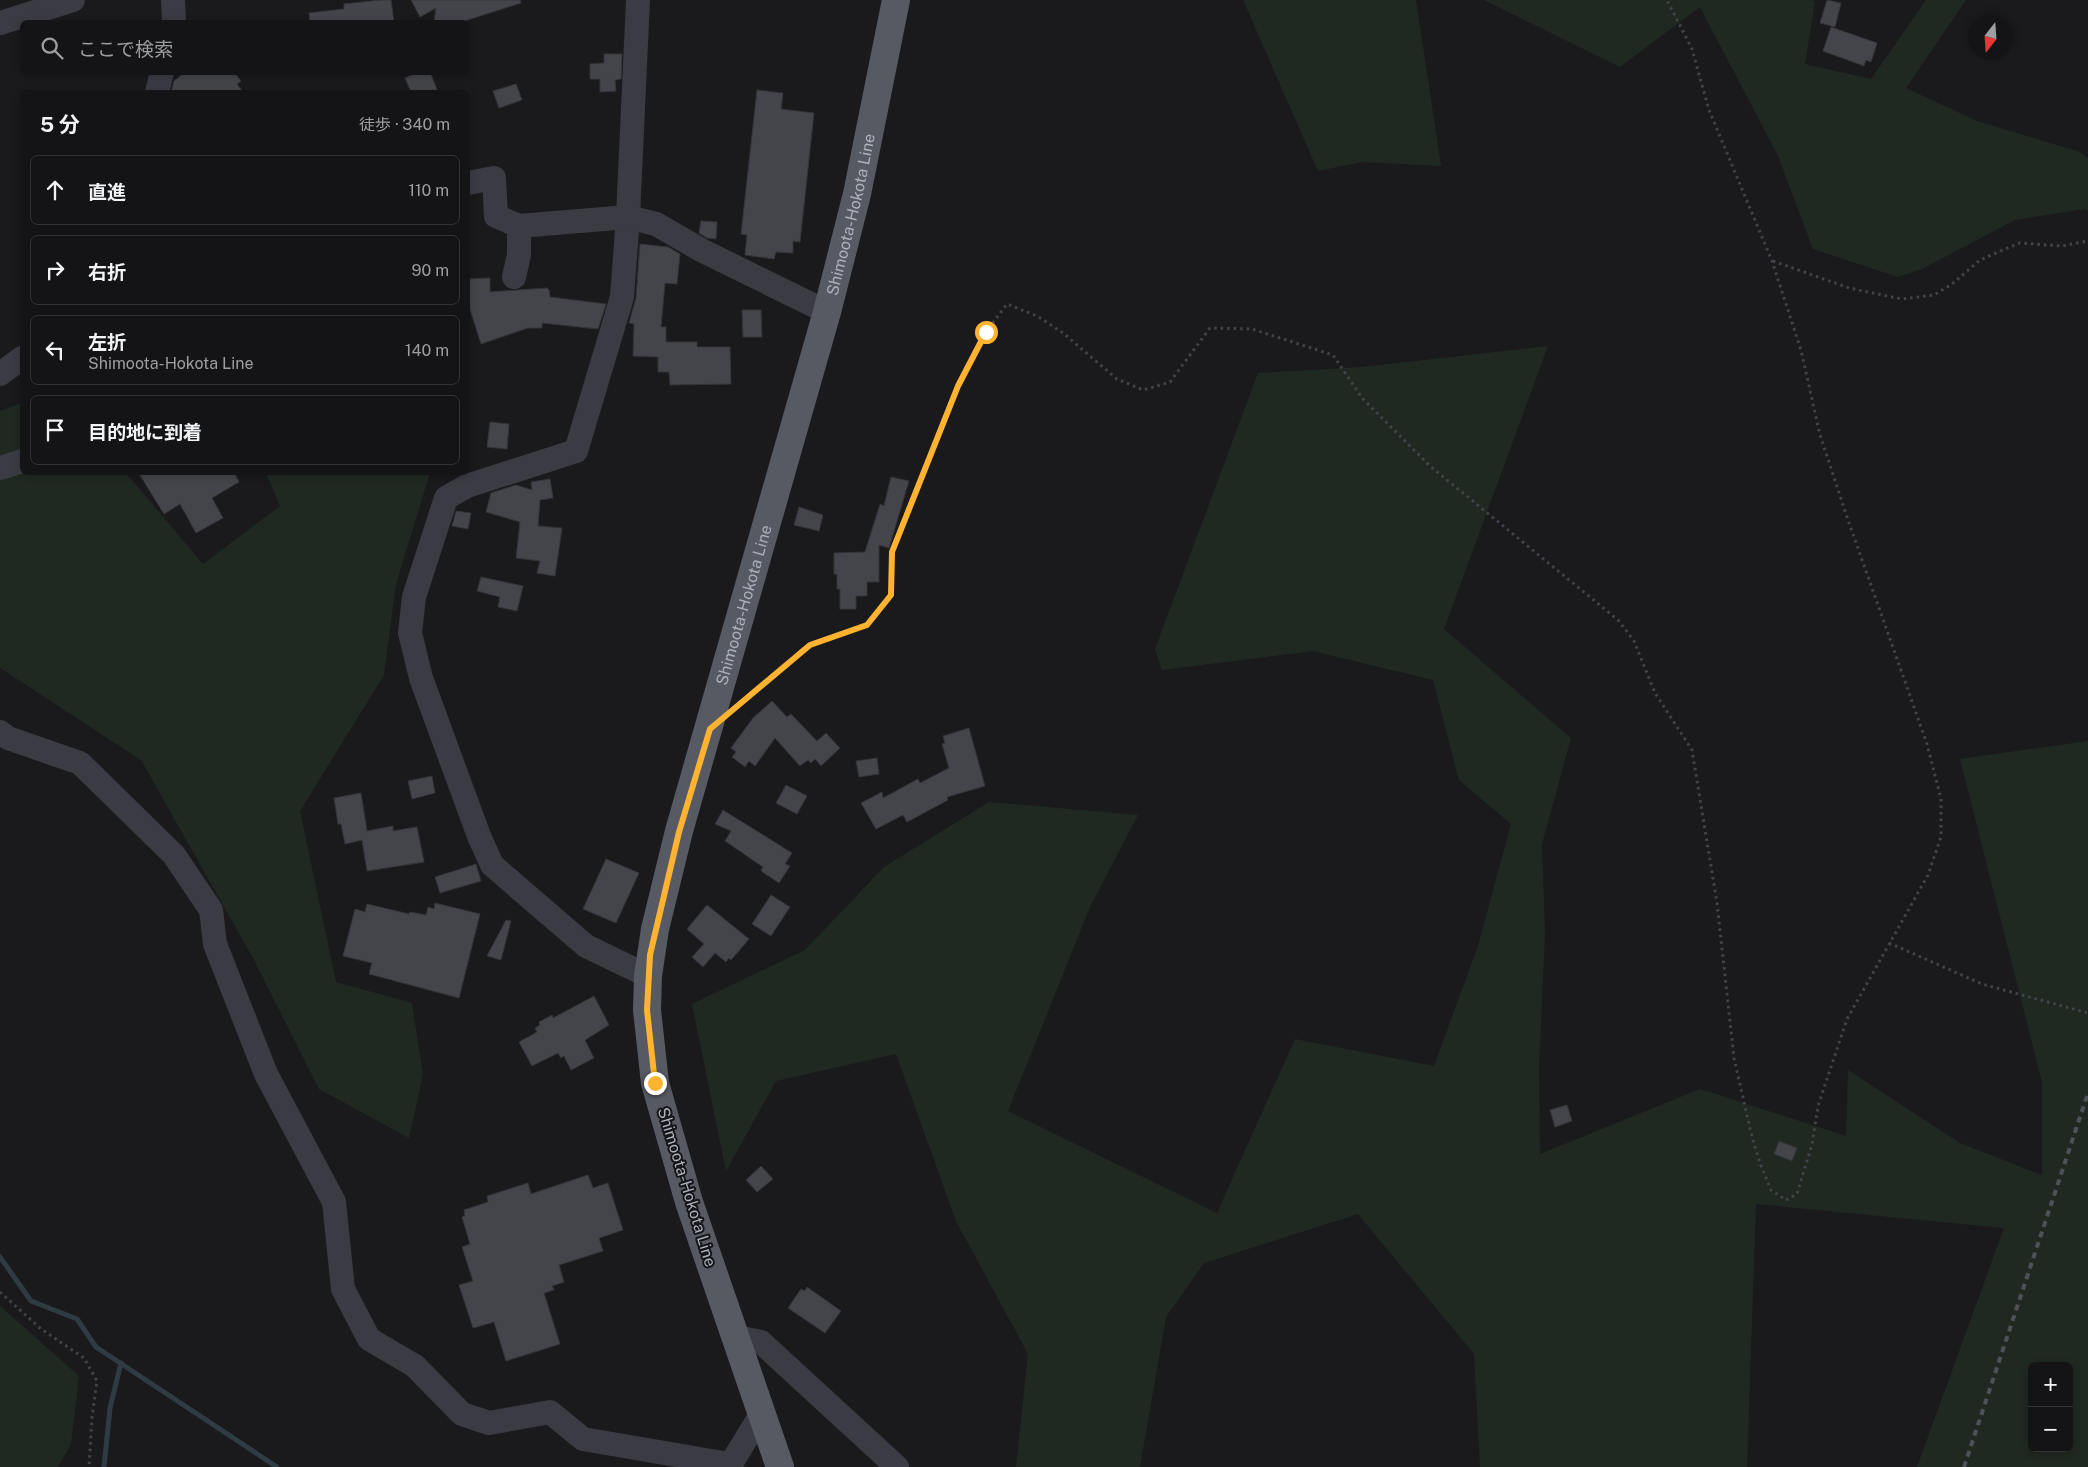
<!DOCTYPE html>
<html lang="ja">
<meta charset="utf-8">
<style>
:root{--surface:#141416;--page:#1d1d1f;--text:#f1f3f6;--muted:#9d9ea1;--line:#333335}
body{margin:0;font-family:"Public Sans","Noto Sans JP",sans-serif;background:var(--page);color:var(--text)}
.controls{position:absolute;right:15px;bottom:15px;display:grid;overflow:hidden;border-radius:8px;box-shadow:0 2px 8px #0003}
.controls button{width:45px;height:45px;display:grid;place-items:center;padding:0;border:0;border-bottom:1px solid var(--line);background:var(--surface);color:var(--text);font:25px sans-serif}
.compass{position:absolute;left:1968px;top:15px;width:45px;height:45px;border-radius:50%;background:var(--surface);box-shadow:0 2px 8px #0003;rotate:197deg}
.stop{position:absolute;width:15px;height:15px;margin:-11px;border:4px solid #ffb331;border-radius:50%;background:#fff}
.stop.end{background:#ffb331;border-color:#fff;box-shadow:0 1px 5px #0008}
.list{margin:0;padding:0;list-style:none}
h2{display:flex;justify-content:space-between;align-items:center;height:65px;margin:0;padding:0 20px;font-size:21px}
h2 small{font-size:16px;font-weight:400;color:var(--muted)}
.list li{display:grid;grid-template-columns:32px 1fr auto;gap:15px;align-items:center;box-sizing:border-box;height:70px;margin:0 10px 10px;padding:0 10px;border:1px solid var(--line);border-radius:8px}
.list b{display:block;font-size:19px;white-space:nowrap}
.list p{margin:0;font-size:16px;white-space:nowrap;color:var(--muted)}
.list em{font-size:16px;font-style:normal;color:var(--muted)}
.icon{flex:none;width:28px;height:28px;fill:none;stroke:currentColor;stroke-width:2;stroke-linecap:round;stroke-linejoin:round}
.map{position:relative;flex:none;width:2088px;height:1467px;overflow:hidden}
.search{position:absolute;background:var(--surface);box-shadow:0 2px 8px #0003;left:20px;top:20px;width:450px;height:55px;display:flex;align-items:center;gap:12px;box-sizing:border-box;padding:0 18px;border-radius:8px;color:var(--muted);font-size:19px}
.panel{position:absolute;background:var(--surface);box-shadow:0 2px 8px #0003;left:20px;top:90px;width:450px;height:385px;border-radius:8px}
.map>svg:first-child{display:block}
.green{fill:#202921;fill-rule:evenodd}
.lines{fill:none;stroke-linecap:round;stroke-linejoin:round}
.stream{stroke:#2f3b43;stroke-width:5}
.building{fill:#44454a;stroke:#343439}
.path{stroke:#41444a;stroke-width:3;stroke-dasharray:2.5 4;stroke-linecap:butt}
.minor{stroke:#3b3c43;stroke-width:24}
.major{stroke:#575a62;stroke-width:28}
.rail{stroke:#4e5158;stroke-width:4;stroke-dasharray:6 5;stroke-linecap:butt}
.route{stroke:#ffb331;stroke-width:6}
.labels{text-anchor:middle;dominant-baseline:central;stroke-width:4;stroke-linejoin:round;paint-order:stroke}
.street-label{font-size:16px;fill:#acb2be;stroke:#151518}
</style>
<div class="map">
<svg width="2088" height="1467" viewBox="0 0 2088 1467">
<rect width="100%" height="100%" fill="#1a1a1d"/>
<g class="green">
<polygon points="1243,0 1416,0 1441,166 1362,162 1318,171"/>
<polygon points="1484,0 1811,0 1815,1 1805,64 1871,79 1926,0 1966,0 1906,88 1977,121 2080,152 2088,158 2088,211 2085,209 2015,220 1922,269 1898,277 1813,249 1778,156 1700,7 1620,67"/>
<path d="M1548,346L1444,629L1571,738L1542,844L1545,933L1539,1067L1540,1154L1700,1089L1846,1136L1848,1070L1960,1143L2042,1175V1082L1960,759L2088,741V1467H1917L2004,1228L1756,1204L1747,1467H1480L1474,1354L1358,1214L1204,1263L1166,1317L1140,1467H1016L1028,1354L956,1221L896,1054L776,1081L726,1171L692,1004L805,950L884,867L989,802L1138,815L1090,907L1008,1111L1217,1213L1295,1039L1434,1066L1478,946L1511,824L1459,780L1433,680L1313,651L1162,670L1155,649L1258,373L1362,367ZM2032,1366H2069V1448H2032Z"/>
<polygon points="22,403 22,472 126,473 203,564 280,506 266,473 430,473 396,584 384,675 300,811 336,982 412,1003 423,1075 409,1138 319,1089 253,958 141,760 0,668 0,411"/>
<polygon points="0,1306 79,1376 71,1444 58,1467 0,1467"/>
</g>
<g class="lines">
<g class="stream">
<polyline points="0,1257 31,1301 77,1319 96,1347 277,1467"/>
<polyline points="104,1467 110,1408 121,1363"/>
</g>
</g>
<g class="building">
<polygon points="380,0 391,0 394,22 310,22 309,13 344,9 344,4"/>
<polygon points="411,0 520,0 521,3 461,22 434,22 436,8 420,17"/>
<polygon points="1827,0 1841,3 1835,27 1820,23"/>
<polygon points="1831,27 1877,43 1871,62 1866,60 1864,66 1823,51"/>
<polygon points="604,54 622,54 621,79 615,80 616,91 600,92 600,79 590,79 590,64 604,63"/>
<polygon points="185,72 234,72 241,81 237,84 243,92 171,92 174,81"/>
<polygon points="419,72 430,72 438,92 411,92 405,78"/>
<polygon points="516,84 522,100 499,108 493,91"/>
<polygon points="757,90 783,93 781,109 814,113 800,242 793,241 793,253 776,252 774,259 745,255 747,235 741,234"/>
<polygon points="701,221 717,222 716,239 707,238 699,233"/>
<polygon points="640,244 668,247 680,254 677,284 665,283 661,327 666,327 666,342 697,342 697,347 730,347 731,384 670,385 669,372 658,372 658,357 633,356 634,324 629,323 636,298"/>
<polygon points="490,278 490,292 547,288 549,290 550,297 606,304 598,329 542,323 542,328 528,328 481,344 468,303 468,279"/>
<polygon points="742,310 761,310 762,337 743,337"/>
<polygon points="490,422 509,424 507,449 487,447"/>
<polygon points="138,472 234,472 239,482 212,498 223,518 196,533 180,504 164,514"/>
<polygon points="891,477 909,481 889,548 879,545 879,582 867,582 867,596 856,596 856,609 840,609 840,589 837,589 837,574 834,574 834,553 865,552 880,504 884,506"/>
<polygon points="550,479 553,498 540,500 538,526 562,528 555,576 537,573 540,561 516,558 520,522 486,512 491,493 516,485 532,490 531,482"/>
<polygon points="799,507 823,515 819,531 794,525"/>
<polygon points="456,511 471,513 468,529 452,526"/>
<polygon points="481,577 523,586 517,611 498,607 500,597 477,591"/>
<polygon points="772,701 787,717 791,714 817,741 826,733 840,748 821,766 815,759 811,763 808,760 800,766 775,738 755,766 749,761 745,767 732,757 736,752 731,748 753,718"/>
<polygon points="969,728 985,786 947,797 948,800 907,822 903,815 876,829 861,803 882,792 883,798 918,779 920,783 949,768 942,744 945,743 943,736"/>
<polygon points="877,758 879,774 859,777 856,761"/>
<polygon points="432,776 435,793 412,799 408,781"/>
<polygon points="786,785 807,796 797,814 776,803"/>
<polygon points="361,793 367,831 393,826 393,831 417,827 424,862 367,871 362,840 345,844 341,824 338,824 334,798"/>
<polygon points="723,810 792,853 785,864 790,866 779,883 761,871 763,867 725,841 731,831 715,824"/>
<polygon points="606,859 639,873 616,923 583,909"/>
<polygon points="476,864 481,881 440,893 435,877"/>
<polygon points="771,895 790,907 771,936 752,924"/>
<polygon points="435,903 480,914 459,998 369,974 372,963 343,956 355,909 365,912 367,904 409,914 410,912 426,915 428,907 434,909"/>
<polygon points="707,905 749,939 731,960 729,958 726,962 715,953 703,967 692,957 704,944 687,929"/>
<polygon points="506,920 511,921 501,960 487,956"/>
<polygon points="594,996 609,1025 585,1040 594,1058 571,1070 564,1056 561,1058 558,1053 532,1066 519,1042 537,1032 535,1028 540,1025 539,1022 552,1015 553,1018"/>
<polygon points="1567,1105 1572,1121 1555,1127 1550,1110"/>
<polygon points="1779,1141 1797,1148 1792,1161 1774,1154"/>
<polygon points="761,1166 773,1179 757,1192 746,1180"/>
<polygon points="588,1175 593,1188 608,1183 623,1230 599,1238 603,1251 559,1265 564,1282 552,1286 554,1290 544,1293 560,1344 506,1361 494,1322 473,1328 459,1285 473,1281 462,1247 470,1244 462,1217 465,1216 464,1210 488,1202 487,1196 528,1183 531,1194"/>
<polygon points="807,1287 841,1311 825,1333 788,1308 801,1289 805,1291"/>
</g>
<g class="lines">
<g class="path">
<polyline points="1773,261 1849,288 1902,299 1934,295 1952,284 1980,260 2019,243 2062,246 2088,241"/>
<polyline points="737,706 810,645 867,625 891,595 892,552 958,386 986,332 1007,304 1037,316 1063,333 1117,379 1143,390 1170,382 1210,328 1252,329 1333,355 1362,398 1430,466 1618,620 1634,641 1655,693 1692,750 1717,903 1734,1058 1751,1133 1760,1163 1771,1190 1786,1200 1797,1194 1812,1144 1818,1106 1847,1019 1928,875 1941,837 1941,799 1927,744 1848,520 1820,435 1801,350 1772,261 1709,110 1692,49 1667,0"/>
<polyline points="1889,943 1982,984 2088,1013"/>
<polyline points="0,1292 41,1329 84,1358 97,1381 92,1417 89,1467"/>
</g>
<g class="minor">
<polyline points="173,0 174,22"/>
<polyline points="638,0 628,217 622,297 576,451 467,486 446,498 414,597 410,633 421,678 479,836 492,865 586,946 648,976"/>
<polyline points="0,23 73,0"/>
<polyline points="157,92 162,72"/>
<polyline points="468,183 494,178 496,216 519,226 628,217 656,224 701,250 827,312"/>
<polyline points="514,277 519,255 519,226"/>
<polyline points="0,374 22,358"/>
<polyline points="0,468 22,461"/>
<polyline points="0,732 8,738 80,763 174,855 211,910 215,944 266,1074 334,1202 343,1289 369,1339 415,1366 462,1414 489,1423 550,1412 583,1439 729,1464"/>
<polyline points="736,1337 761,1342 897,1467"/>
<polyline points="729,1467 762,1413"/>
</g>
<path class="major" id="s1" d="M780,1467L689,1202L655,1083L647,1010L648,976L655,929L679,831L827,312L857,194L896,0"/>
<polyline class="rail" points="1964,1467 2088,1093"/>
</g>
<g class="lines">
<polyline class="route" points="655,1083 647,1010 650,955 679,832 710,729 810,645 867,625 891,595 892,552 958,386 986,332"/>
</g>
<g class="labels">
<g class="street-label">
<text stroke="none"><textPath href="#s1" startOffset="1300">Shimoota-Hokota Line</textPath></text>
<text stroke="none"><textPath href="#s1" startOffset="895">Shimoota-Hokota Line</textPath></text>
<text transform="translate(687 1187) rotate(73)">Shimoota-Hokota Line</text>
</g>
</g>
</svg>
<div class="controls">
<button>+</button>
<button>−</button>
</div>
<svg class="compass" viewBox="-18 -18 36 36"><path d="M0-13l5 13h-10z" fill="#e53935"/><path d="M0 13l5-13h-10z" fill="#9d9ea1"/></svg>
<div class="stop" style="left:986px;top:332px"></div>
<div class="stop end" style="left:655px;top:1083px"></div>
<div class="search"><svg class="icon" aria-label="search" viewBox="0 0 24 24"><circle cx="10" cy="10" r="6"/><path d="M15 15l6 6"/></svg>ここで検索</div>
<section class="panel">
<h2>5 分<small>徒歩 · 340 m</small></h2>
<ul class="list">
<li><svg class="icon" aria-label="ahead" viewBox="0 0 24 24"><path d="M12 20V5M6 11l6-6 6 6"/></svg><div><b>直進</b></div><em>110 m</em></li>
<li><svg class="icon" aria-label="right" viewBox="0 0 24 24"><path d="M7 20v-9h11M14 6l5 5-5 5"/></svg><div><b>右折</b></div><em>90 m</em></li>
<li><svg class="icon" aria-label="left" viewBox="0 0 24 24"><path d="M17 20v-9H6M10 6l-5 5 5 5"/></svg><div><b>左折</b><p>Shimoota-Hokota Line</p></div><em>140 m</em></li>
<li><svg class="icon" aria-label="arrive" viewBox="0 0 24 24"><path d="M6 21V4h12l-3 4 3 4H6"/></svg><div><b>目的地に到着</b></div></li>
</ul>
</section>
</div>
